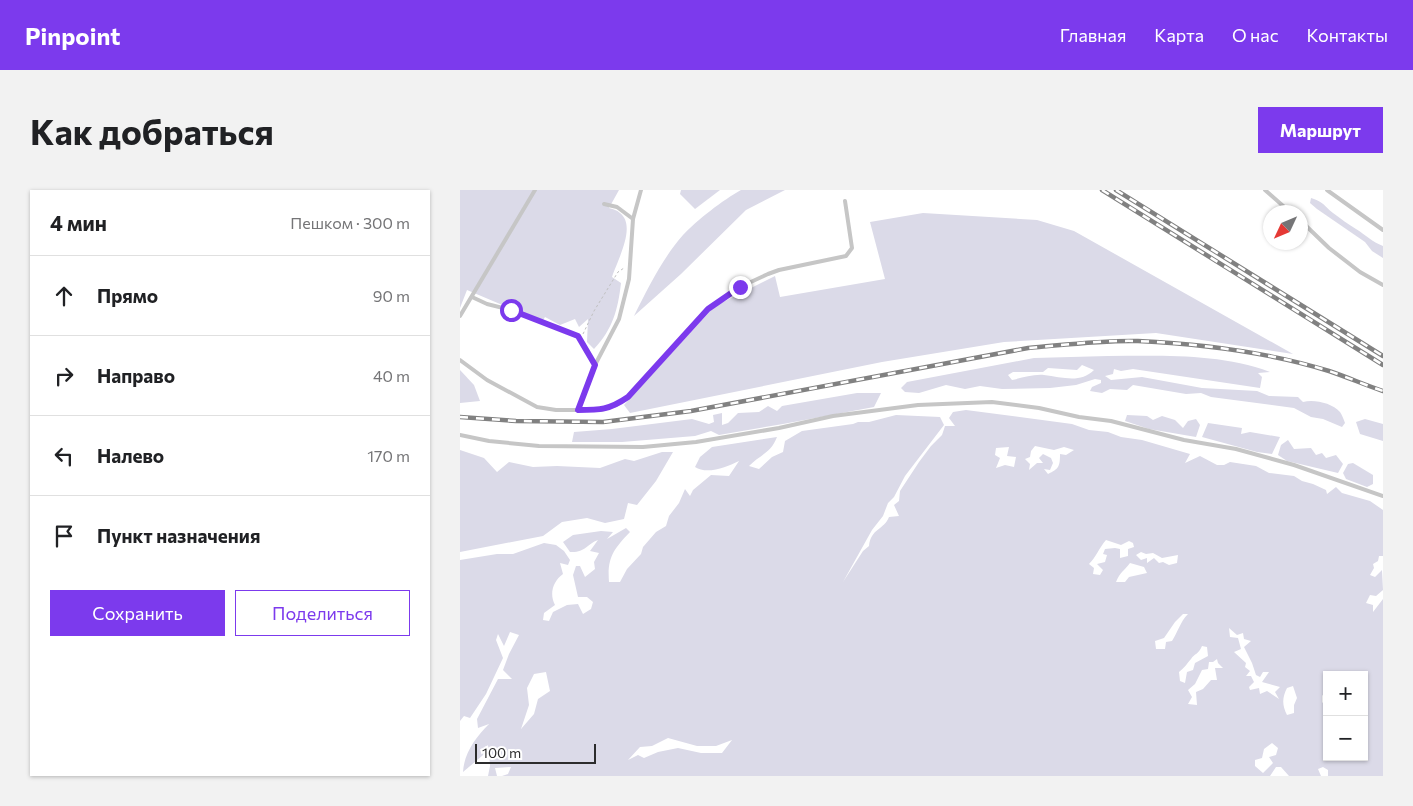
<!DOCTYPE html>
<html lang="ru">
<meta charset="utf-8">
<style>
:root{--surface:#fff;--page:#f2f2f2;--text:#202124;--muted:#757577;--line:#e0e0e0;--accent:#7c3aed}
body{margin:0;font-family:Commissioner,sans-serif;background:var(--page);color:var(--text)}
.controls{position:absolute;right:15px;bottom:15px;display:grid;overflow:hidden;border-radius:0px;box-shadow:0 1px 4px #0004}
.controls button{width:45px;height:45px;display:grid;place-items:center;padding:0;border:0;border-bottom:1px solid var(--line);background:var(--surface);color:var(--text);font:25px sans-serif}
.compass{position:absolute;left:803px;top:15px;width:45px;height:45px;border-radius:50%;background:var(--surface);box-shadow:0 1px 4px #0004;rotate:226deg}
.scale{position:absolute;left:15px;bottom:12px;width:121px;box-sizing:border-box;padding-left:5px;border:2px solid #2c2c2c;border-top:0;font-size:14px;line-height:18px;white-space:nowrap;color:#2c2c2c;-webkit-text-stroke:4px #fff;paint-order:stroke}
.stop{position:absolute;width:15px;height:15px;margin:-11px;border:4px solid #7c3aed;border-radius:50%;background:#fff}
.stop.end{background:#7c3aed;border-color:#fff;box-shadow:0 1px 5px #0008}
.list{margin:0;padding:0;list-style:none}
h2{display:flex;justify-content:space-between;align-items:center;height:65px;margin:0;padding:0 20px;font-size:21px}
h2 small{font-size:16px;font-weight:400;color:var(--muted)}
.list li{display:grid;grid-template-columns:32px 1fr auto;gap:15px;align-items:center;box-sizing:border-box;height:80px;padding:0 20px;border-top:1px solid var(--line)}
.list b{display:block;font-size:19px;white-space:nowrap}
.list em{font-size:16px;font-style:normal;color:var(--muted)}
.actions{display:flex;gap:10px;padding:15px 20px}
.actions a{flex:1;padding:11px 0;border:1px solid var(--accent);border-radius:0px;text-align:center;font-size:18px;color:var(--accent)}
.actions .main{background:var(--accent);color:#fff}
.icon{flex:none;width:28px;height:28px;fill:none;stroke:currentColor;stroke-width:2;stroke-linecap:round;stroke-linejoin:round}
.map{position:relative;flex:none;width:923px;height:586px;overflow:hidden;border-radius:0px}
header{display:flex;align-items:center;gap:30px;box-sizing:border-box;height:70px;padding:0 25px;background:var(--accent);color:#fff}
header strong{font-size:24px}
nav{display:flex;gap:28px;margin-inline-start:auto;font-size:18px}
.intro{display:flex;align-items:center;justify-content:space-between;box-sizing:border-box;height:120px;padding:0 30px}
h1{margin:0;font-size:35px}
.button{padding:12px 22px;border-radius:0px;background:var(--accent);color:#fff;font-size:18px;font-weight:700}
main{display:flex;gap:30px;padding:0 30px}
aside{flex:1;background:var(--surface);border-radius:0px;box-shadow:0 1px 4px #0004}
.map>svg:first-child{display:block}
.green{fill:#dbdae8;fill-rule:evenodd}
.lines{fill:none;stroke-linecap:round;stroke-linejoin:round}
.path{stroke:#c0c0c0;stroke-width:1;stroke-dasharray:2.5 2.5;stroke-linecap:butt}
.lane{stroke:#c6c6c6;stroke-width:4}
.rail-casing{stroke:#818181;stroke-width:4.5}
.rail{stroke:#fff;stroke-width:2.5;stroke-dasharray:8;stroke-linecap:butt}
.route{stroke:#7c3aed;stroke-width:6}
</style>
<header>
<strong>Pinpoint</strong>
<nav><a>Главная</a><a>Карта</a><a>О нас</a><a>Контакты</a></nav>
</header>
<div class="intro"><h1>Как добраться</h1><a class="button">Маршрут</a></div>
<main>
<aside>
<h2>4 мин<small>Пешком · 300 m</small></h2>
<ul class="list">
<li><svg class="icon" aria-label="ahead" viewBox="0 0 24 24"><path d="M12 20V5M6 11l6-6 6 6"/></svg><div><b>Прямо</b></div><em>90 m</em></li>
<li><svg class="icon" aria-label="right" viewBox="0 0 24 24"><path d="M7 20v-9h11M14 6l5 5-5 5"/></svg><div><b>Направо</b></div><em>40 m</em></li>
<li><svg class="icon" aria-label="left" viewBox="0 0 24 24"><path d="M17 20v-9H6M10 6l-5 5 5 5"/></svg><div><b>Налево</b></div><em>170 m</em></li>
<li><svg class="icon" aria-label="arrive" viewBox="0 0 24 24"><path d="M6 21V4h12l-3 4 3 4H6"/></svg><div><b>Пункт назначения</b></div></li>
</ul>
<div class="actions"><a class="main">Сохранить</a><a>Поделиться</a></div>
</aside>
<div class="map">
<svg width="923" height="586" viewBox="0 0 923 586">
<rect width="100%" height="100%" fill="#fff"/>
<g class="green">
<path d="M0,0H159L149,18C152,19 157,20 160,23C177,36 157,71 152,87L161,93C158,119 153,139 134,159L127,152L128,129L119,137L115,129L100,135L85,127L82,132L7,100L0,118Z"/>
<polygon points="221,0 260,0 235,19 220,4"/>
<path d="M281,0H325L286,20L221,84L174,126C188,98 202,69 223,45C237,30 263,10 281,0Z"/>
<path d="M851,8C864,12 863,15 873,23C881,29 888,34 896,39C906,45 912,52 923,56V68L912,61L905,52L857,19L850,13Z"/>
<polygon points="463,23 577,30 614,41 833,164 696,143 544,152 422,172 170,223 164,215 255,116 315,86 320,107 425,89 410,32"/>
<path d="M648,166C701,166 759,163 810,182L798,183L802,187L800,198L673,179L661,181L654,179L653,184L645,186L651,190L682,187L742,198L797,201L809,206L838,207L843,212C854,209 872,213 880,222C882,225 884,230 885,233L882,237L863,229L851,227L834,218L751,207L741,203L726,204L673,195L667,200L650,199L642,203L630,201L632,197L641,193V190L635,189L616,195L590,198L542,199L520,196L505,199L486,195L459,203L445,202L441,198L447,192L574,168ZM622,175L634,180C620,194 602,187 584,185C573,184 562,188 552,190L548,185L553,182H583L588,178L617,180Z"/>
<polygon points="0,180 14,195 20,211 0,213"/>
<polygon points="397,203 421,203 414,217 323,234 259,245 251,241 235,246 162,252 112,252 114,242 152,239 232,229 249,234 254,232 253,225 262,223 262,235 268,233 278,223 299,222 308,216 317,221 322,216"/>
<path d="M506,220L612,234L629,240L648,242L661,247L682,250L730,264L725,273L740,266L757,275H764L770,272L796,276L809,283L834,286L842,291L853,294L866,300L867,304L876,297L882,303L910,311L923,320V366H919L918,371L913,374L914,378L910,385L915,387L922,380L923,400L916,406L910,405L906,413L913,415V422L923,409V586H868V580L863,577L858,579L861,586H829L821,577H816L810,586H42L48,584L51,577L35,578L37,586H28L30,576L29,560L3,582C4,563 16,547 29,534L18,538L17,529L38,489H52L43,480L49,464L59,445L50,442L44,456L38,444L36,450L43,468L26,504L10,528L4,526L0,531V370L37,364H53L84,353L96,355L104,361L110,370L108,375L100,373L103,384C93,391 89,404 95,415L84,423L83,430L89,431L93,422L107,415L118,414L123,424L131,419L133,412L127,407H118L113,385L116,376H120L125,387L135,379L134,372L139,363L130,361L138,350C127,354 125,363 110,362L103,352L113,345L141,341L153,342L147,349L166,338L170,342C154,359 147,367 149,392H160L167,379L181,364L183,357L196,342L206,336L209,326L219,313L225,299L230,306L233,300L251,285L269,286L279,271C267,277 247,285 235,277L240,267L252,257L317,247C311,263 300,265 289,276L299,279L312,267L323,262L325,251L342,241L393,234L398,232H409L436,225L480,227L484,235L445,286L434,307L428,313L423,326L412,340L383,392L403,361L409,356C411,338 424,340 429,327L439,326L434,315L439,311L440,301L459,272L471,256L482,245L485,236H495L489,228L493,222ZM575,256L594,260L604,257L614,260L606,265L600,264C600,276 599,279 588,284L584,279L590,280L593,273L591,268L583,264L579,268L583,273H577L569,280L570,274L565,269L570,267L571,261ZM549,257L547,266L556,267L554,277L545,275L536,278L540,268L535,265L536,258ZM646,350L661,355L669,351L673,353L674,357L668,359V366L660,368V359L655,358L645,359L643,364L647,365L645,372L637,374L643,380L640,385L633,384L634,378L629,374C636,367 639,358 646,350ZM681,362L686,364L693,363L702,368L718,365L717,373L709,375L703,372L699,373L694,368L687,373V368L681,370L676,365ZM670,373L684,377L687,383L669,387L665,392H656C660,382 664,381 670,373ZM723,424H728C720,432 718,442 712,451L706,452L705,459H696L695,451L704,448L715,432ZM769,438L777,445L783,443L784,449L791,451L784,457L792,473L796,485L800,487L803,482H809L802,492L820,497L815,502L819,509L807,501L800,504L799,498L790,500L789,497L794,492L791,486H786L790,481L785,477L786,473L774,462L781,459L778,448L770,447ZM742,456L747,457L748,466L735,473L733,480L727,482L725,493L720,491L719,482C725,477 726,475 731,469C735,463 738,465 742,456ZM757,469L758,473L763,478H755L757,490H751L743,499L736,502L737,515L728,514L732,507L728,500L735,494L742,480L748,479L749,472H753ZM86,482L90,501L78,509L74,524L61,539L69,515L67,498L74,484ZM867,485H904V567H867V518L862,512V505L867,508ZM833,496L837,508L834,515V523L827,525C822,515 822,508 827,498ZM208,548L237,556H256L272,550L262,563H241L218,558L198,562L184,568L178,565L168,570L180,557L192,556ZM812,553L818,558L816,565L809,567L813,573L803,583L795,576V570L802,568L804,559Z"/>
<polygon points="667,225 687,226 693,230 702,226 715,230 723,238 728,231 736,229 740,235 736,247 689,239 665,231"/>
<polygon points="905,229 923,234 923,251 900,244 896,232"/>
<polygon points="748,233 782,238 781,244 790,242 820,247 812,264 797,262 742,247"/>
<polygon points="828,250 834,259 851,258 856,265 862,263 866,268 876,265 883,274 878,283 827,271 818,265 821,255"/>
<polygon points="0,260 24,268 37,282 49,272 73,277 97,276 140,278 165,269 174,271 202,262 213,262 196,291 177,315 168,313 164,329 145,333 127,328 102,332 83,346 0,362"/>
<polygon points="893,273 913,285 913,294 907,297 886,289 883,283 888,274"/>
</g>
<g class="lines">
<polyline class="path" points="123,144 134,121 158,82 164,78"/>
<g class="lane">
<polyline points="805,0 830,22"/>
<polyline points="867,0 923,40"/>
<polyline points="144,14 157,17 173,29"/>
<polyline points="841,31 869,58 900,82 923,95"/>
<polyline points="12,107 27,114 51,120 118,146 135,175"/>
<polyline points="0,126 75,0"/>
<polyline points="0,170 27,190 77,217 96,220 141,220 156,215 168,207 248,119 280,97 308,84 319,80 386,66 392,58 385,11"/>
<polyline points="118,220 135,175 159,129 169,89 173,29 181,0"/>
<polyline points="0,245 29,251 79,256 183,257 236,252 319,238 373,226 458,215 532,212 579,218 619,227 651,231 724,250 776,259 834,275 923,306"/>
</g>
<defs>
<g id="rail">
<polyline points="642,0 923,175"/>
<polyline points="656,0 923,166"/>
<path d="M0,227L56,231L143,232L231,221L568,158C604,155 641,150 678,151C742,154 808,162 869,181C887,187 905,195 923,201"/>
</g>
</defs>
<use href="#rail" class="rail-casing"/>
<use href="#rail" class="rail"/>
</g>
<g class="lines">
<path class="route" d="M51,120L118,146L135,175L118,220C140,220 149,220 168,207L248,119L280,97"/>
</g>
</svg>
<div class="controls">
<button>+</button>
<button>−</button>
</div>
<svg class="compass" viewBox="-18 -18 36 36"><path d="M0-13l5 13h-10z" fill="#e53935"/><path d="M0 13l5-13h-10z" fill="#757577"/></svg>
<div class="scale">100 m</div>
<div class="stop" style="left:51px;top:120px"></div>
<div class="stop end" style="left:280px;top:97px"></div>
</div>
</main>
